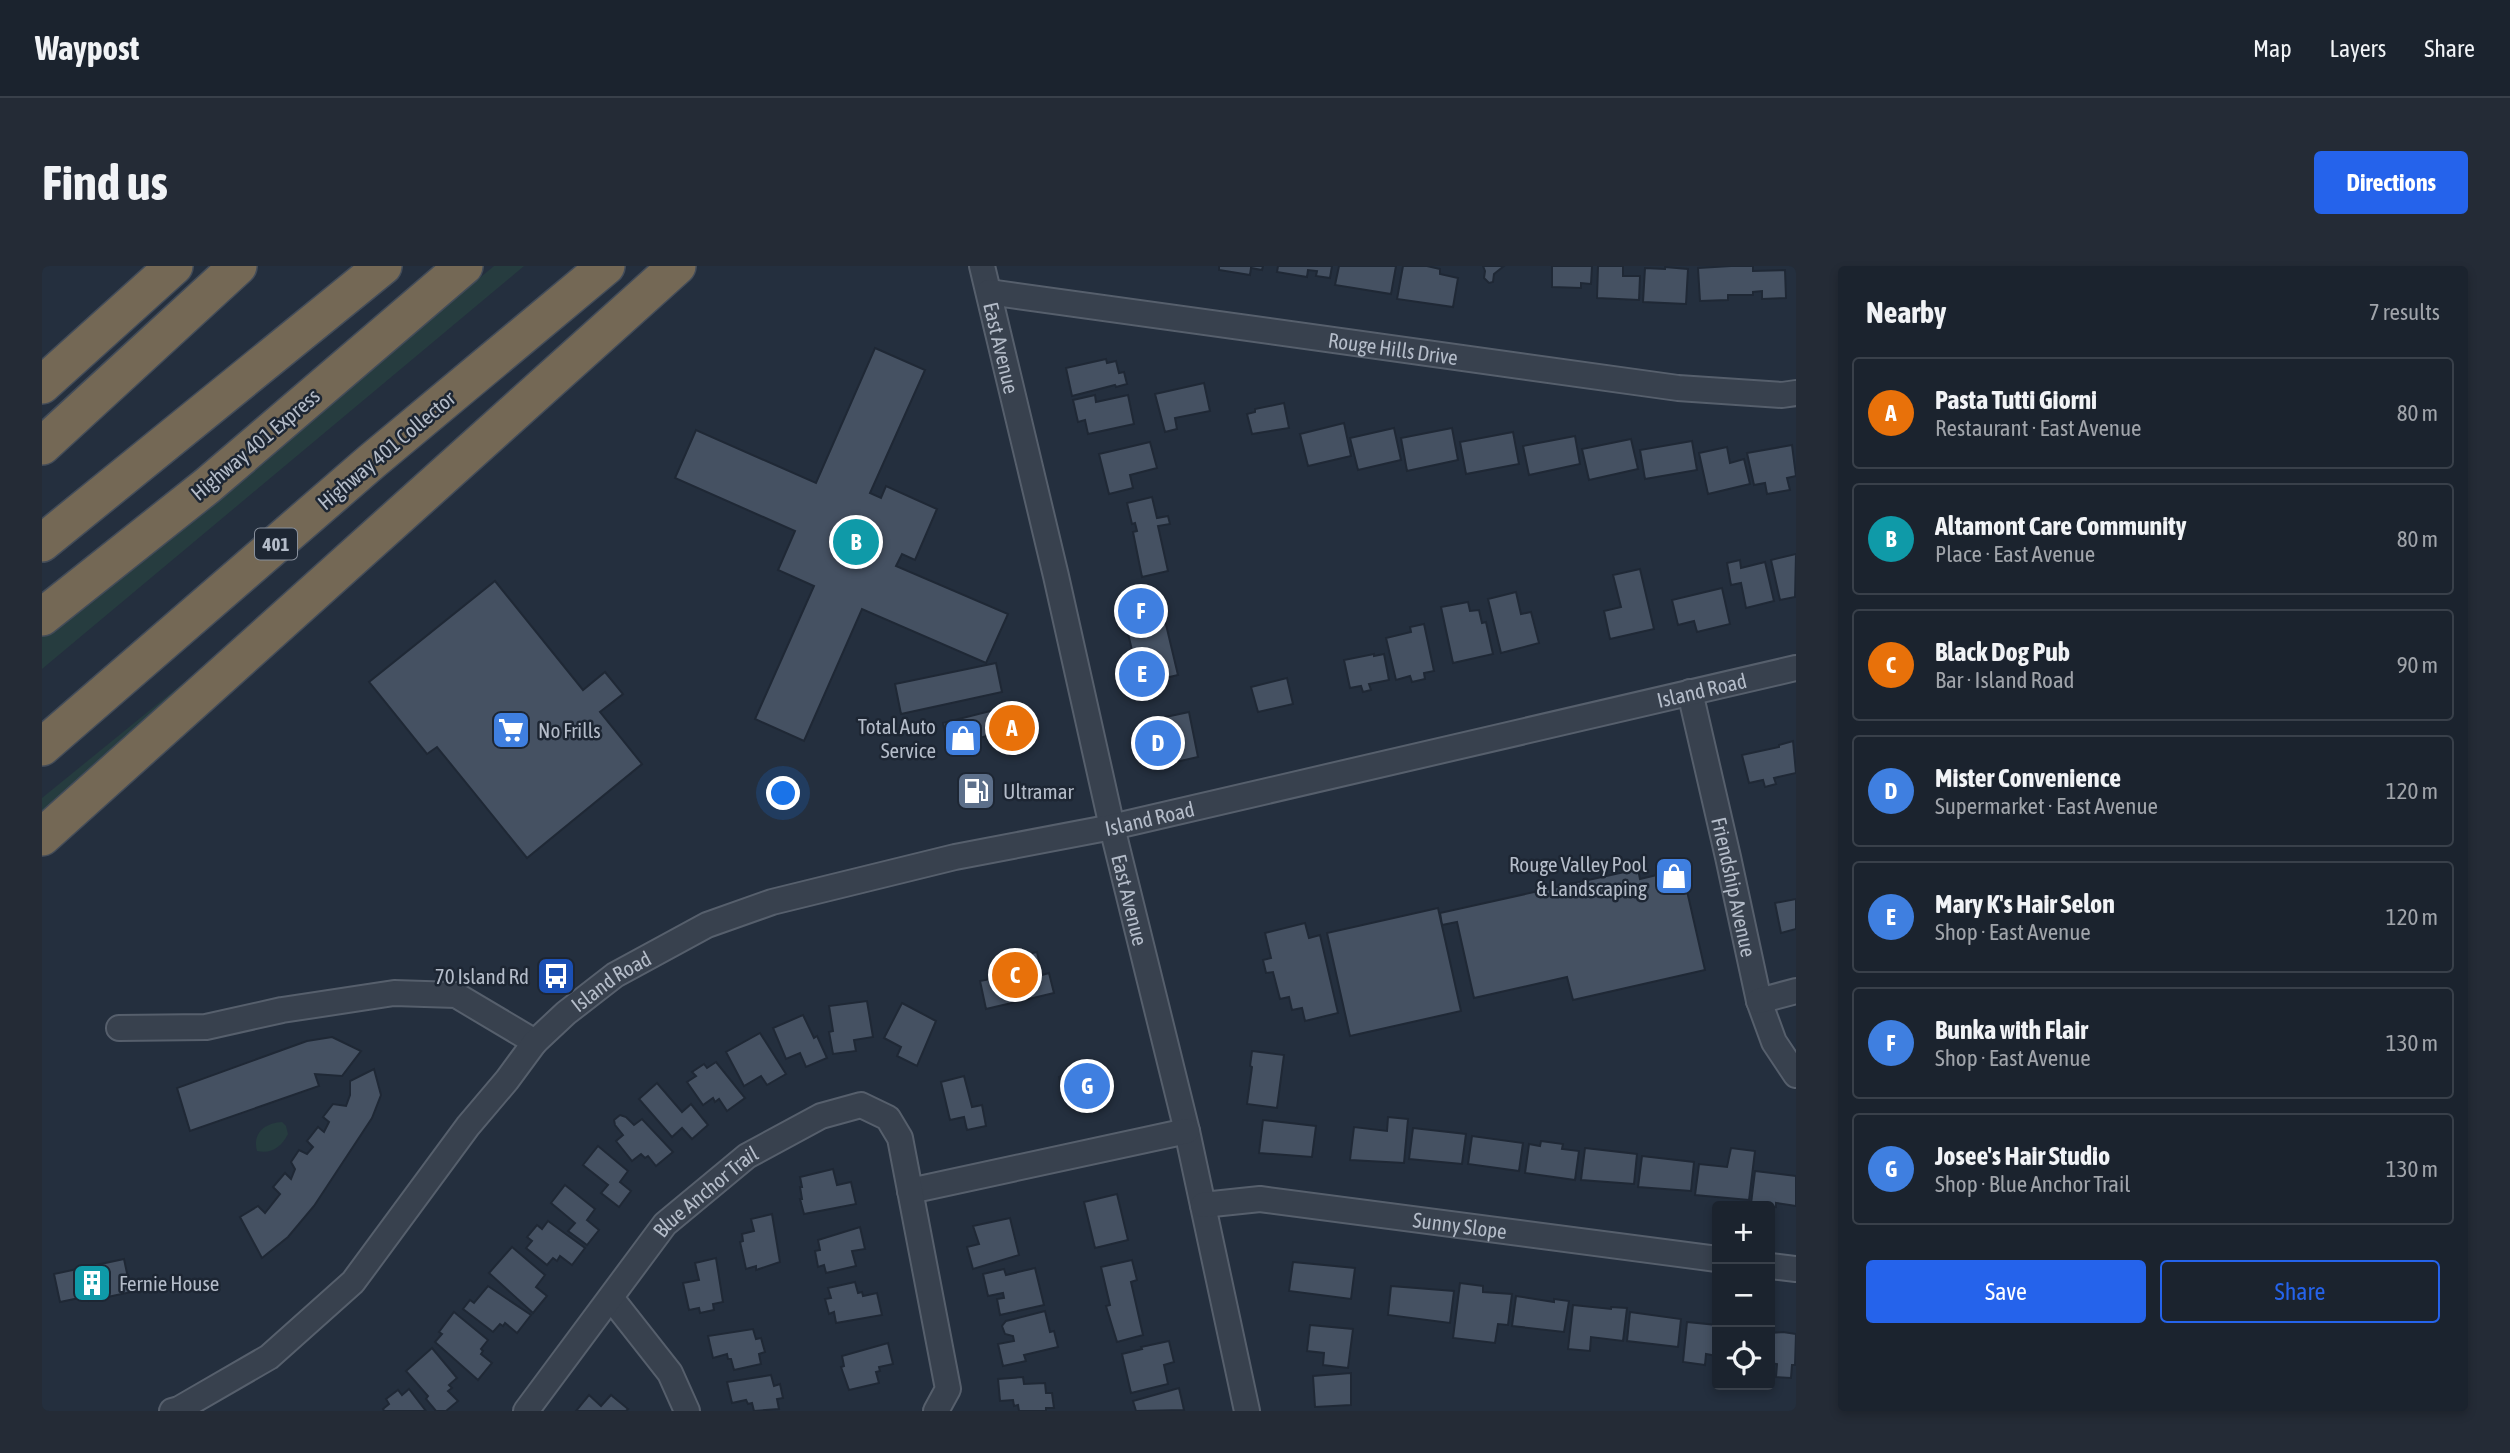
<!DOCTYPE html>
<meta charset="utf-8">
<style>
:root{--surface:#1b232e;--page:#242b36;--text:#f1f3f6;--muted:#a0a4aa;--line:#39404a;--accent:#2563eb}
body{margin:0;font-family:"Asap Condensed",sans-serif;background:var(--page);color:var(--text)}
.controls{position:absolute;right:21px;bottom:21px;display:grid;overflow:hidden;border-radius:7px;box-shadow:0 4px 10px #0003}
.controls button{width:63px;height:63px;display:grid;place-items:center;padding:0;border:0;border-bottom:2px solid var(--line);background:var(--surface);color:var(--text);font:35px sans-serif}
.you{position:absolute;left:742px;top:528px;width:24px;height:24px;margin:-18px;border:5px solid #fff;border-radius:50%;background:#1a73e8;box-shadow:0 0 0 10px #1a73e833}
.badge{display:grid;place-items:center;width:46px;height:46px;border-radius:50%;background:var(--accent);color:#fff;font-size:23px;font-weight:700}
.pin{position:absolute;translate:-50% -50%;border:4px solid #fff;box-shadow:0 2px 7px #0006}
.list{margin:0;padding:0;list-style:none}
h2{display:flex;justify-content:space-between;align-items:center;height:91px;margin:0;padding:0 28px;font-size:30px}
h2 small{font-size:23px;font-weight:400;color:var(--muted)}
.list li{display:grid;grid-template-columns:46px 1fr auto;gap:21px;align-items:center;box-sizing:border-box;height:112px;margin:0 14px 14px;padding:0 14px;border:2px solid var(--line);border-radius:7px}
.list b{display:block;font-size:26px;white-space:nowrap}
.list p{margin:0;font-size:23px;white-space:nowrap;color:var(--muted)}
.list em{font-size:23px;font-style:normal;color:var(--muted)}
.actions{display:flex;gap:14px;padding:21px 28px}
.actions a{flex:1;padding:16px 0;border:2px solid var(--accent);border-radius:7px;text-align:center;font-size:24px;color:var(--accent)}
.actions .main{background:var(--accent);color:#fff}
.icon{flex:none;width:38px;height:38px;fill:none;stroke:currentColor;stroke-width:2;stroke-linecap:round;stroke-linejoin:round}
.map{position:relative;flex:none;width:1754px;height:1145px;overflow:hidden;border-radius:7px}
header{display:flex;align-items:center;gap:42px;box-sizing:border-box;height:98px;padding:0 35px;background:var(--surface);border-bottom:2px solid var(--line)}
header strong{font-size:33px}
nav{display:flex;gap:38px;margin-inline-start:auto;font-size:24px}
.intro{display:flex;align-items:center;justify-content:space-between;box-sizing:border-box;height:168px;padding:0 42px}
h1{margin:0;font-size:49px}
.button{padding:18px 32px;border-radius:7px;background:var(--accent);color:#fff;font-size:24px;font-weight:700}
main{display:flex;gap:42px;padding:0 42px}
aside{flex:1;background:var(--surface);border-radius:7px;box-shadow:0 4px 10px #0003}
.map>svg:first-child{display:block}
.green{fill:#263c3f}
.building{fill:#455162;stroke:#1f2835;stroke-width:2}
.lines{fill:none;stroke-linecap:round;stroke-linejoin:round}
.minor-casing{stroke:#565f6c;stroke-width:28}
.highway-casing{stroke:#434c59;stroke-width:40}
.minor{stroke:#38414e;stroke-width:24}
.highway{stroke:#746855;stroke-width:37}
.labels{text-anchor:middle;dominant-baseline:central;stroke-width:5;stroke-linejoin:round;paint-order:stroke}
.shield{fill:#1d2633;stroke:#878f9c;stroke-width:2}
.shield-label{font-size:19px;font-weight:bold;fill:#b4bcc9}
.street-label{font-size:21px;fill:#b4bcc9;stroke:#1d2633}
.poi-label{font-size:21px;fill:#b4bcc9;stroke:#1d2633;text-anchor:end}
</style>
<header>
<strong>Waypost</strong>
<nav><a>Map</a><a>Layers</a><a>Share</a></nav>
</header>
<div class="intro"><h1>Find us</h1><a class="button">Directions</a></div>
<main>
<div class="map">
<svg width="1754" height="1145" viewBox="0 0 1754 1145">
<rect width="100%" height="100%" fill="#242f3e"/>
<g class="green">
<polygon points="452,0 482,0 0,403 0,371 210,202"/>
<polygon points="209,362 0,551 0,532"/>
<path d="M240,856L244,860L246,868C239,881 230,888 215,885C210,867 223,857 240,856Z"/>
</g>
<g class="building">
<polygon points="1177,0 1221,0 1220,4 1209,2 1208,9 1177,4"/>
<polygon points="1236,0 1290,0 1288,12 1274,10 1275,5 1266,4 1265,11 1235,6"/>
<polygon points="1297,0 1354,0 1349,28 1293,19"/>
<polygon points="1361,0 1385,0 1398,3 1398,8 1416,12 1411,41 1355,33"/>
<polygon points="1441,0 1462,0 1452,8 1451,16 1447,17 1442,12 1443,5"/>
<polygon points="1510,0 1550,0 1549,18 1539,17 1539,22 1510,21"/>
<polygon points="1556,0 1581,0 1581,10 1598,10 1597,34 1555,32"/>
<polygon points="1689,0 1711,0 1711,5 1743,4 1744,32 1720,33 1720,25 1711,26 1711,29 1686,29 1686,34 1658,35 1656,2"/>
<polygon points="1623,1 1646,3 1644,38 1601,36 1603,2 1623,3"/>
<polygon points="833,82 883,104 828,227 839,232 844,220 895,243 873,294 860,288 854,300 966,348 944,397 820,343 762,475 713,453 772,320 736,304 753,265 633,212 654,164 774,217"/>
<polygon points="1064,93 1065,97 1074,95 1077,107 1082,106 1085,118 1074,121 1073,119 1030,130 1024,102"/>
<polygon points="1162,117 1168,145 1133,152 1135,163 1123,166 1113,128"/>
<polygon points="1053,129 1054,136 1086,129 1092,158 1046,168 1043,154 1036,156 1031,134"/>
<polygon points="1242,137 1247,162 1210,168 1205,148 1213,146 1213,143"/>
<polygon points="1302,157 1309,190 1266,200 1258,168"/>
<polygon points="1352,162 1359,194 1316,204 1308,172"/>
<polygon points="1410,162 1416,194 1365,205 1359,172"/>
<polygon points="1471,166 1477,198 1424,208 1418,176"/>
<polygon points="1533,170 1538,198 1487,209 1481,180"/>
<polygon points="1589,173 1596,203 1547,214 1540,183"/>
<polygon points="1650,175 1655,204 1603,213 1598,184"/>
<polygon points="1108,176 1115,202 1088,209 1091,222 1067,228 1057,188"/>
<polygon points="1750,179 1754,210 1745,212 1748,224 1725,228 1723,217 1712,219 1705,187"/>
<polygon points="1685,181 1688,197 1702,193 1708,218 1666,228 1657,187"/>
<polygon points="1110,231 1115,252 1126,250 1128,258 1116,260 1126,305 1100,311 1091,266 1095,265 1093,257 1090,258 1085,237"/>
<polygon points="1754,288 1753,331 1738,334 1729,294"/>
<polygon points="1698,294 1699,302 1723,296 1732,335 1704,342 1699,317 1689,319 1685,297"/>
<polygon points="1598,303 1612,363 1568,373 1562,345 1579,341 1571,309"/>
<polygon points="453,315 541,424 563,406 581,428 558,446 600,498 485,592 395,481 385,488 327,416"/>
<polygon points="1680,322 1688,358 1655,366 1652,355 1636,359 1630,334"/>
<polygon points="1474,326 1479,348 1489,346 1497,377 1459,387 1446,333"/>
<polygon points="1117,329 1136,409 1098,418 1079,338"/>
<polygon points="1426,336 1428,345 1437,344 1440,357 1444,356 1451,388 1411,397 1399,341"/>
<polygon points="1382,358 1392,405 1382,407 1383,413 1370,416 1368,410 1354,414 1344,372 1369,366 1368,361"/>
<polygon points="1332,388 1332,390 1342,388 1347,414 1327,418 1329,424 1321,426 1319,420 1308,422 1302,394"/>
<polygon points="954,397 960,426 859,448 853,418"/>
<polygon points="1245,412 1251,438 1216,446 1209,421"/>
<polygon points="980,437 988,472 952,481 949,469 906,480 901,457"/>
<polygon points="1147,446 1156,491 1116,500 1111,480 1105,481 1100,456"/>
<polygon points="1751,475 1754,507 1732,512 1734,518 1723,521 1721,514 1707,517 1700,489 1737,481 1737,479"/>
<polygon points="1596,603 1598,613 1640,603 1663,704 1531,734 1525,711 1432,732 1415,656 1400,659 1398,647"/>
<polygon points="1754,633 1754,663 1739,667 1733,637"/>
<polygon points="1396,642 1419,745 1308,770 1285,667"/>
<polygon points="1263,657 1267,672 1278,669 1296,747 1263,755 1260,742 1250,744 1247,731 1238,733 1231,706 1224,707 1221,694 1229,692 1223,667"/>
<polygon points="995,686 1000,709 1007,707 1012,727 944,743 938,715 958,711 955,695"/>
<polygon points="825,735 831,771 812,774 814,785 791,788 787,766 791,765 787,740"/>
<polygon points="860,737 894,755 875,800 855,790 859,781 842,772"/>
<polygon points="761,749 772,772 775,770 785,792 764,801 758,787 744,793 731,762"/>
<polygon points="718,767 744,808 725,819 719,810 702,820 684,786"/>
<polygon points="290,771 319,785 300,810 273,808 277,820 148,865 135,822 265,775"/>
<polygon points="1210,785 1242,789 1235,842 1205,838 1210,801 1208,800"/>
<polygon points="674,796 703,832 685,845 677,833 673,836 671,832 661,839 645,816 654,810 650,806 662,798 665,802"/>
<polygon points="1046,796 1049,811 1056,809 1063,836 1039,842 1034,820 1020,824 1017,811 1027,808 1025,801"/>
<polygon points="332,803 339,829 330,852 272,940 246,971 220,992 198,951 216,940 223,947 238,928 231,921 243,907 249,913 253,903 249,896 257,884 265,888 271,881 265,875 276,861 282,866 287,856 281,851 291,838 304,840 308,829 308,815"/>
<polygon points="922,810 930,841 940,839 944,860 925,864 922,851 908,854 899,816"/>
<polygon points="615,817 640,846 649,838 666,859 650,873 640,862 630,871 597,833"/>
<polygon points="578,849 584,851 592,859 600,853 631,886 614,900 606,890 603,892 599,888 590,895 574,875 581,869 573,859 572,854"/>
<polygon points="1346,851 1366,853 1362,897 1308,894 1312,861 1345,865"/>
<polygon points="1221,854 1274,860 1270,891 1217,887"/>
<polygon points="1371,862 1424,868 1420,898 1367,893"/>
<polygon points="1430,870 1481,877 1477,905 1426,898"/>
<polygon points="1499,875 1521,878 1520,883 1537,885 1533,914 1483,907 1487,878 1498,880"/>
<polygon points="556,880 586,905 578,916 589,925 577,941 559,927 566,919 541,899"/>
<polygon points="1543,882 1595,888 1592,918 1539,914"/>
<polygon points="1689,882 1713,885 1707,934 1653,929 1657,898 1685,901"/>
<polygon points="1600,890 1652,896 1649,925 1596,921"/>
<polygon points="791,903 795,919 809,916 814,938 762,948 758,933 760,933 758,921 760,921 758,911"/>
<polygon points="1713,905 1754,910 1754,940 1734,937 1734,941 1709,938"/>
<polygon points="523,919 553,943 545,954 557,964 545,979 526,965 533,957 509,937"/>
<polygon points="1075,928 1086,974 1053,982 1042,936"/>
<polygon points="730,948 738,996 714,1004 714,1000 704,1003 698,976 701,975 700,968 712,965 709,953"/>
<polygon points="968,952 977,989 931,1003 925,981 937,978 931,960"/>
<polygon points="506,955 543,982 530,999 518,990 515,995 511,992 505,999 484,982 490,975 485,971 495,959 500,963"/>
<polygon points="818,961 823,983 810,985 814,1000 784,1007 782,999 776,1001 773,985 778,984 776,974"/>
<polygon points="470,981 503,1009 494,1021 505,1030 491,1047 447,1007"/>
<polygon points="674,992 681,1036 671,1038 672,1044 658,1047 657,1042 647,1044 641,1017 657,1014 653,997"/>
<polygon points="82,993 89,1026 47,1035 47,1030 18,1036 12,1008"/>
<polygon points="1090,994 1095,1014 1089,1016 1101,1069 1075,1076 1064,1040 1068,1039 1059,1001"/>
<polygon points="1251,996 1313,1002 1309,1033 1247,1025"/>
<polygon points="993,1002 1002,1039 958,1049 955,1033 962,1032 961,1027 946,1030 941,1008 962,1003 964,1009"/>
<polygon points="813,1016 816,1027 820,1026 821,1030 835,1027 840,1049 794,1057 792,1046 787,1048 783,1033 789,1032 786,1022"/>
<polygon points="1418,1017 1441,1020 1441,1026 1470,1028 1466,1059 1456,1058 1453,1077 1411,1072"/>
<polygon points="446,1020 489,1049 475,1067 463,1057 461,1060 458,1058 451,1066 421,1043 428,1034 432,1037"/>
<polygon points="1349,1020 1412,1025 1408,1057 1346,1049"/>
<polygon points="1474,1030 1512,1036 1512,1033 1527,1035 1522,1066 1470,1060"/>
<polygon points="1531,1039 1569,1043 1569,1041 1585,1042 1581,1075 1549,1071 1548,1085 1526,1083"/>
<polygon points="1003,1045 1008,1066 1012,1065 1016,1081 982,1089 984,1095 961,1100 956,1078 972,1075 971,1070 963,1068 960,1060 964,1055"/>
<polygon points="412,1046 446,1074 439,1083 441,1085 439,1088 450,1097 436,1114 393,1076 400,1068 397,1066"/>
<polygon points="1588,1046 1639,1053 1636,1081 1585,1075"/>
<polygon points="1645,1056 1675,1059 1675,1090 1664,1088 1663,1099 1641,1096"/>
<polygon points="1268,1059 1311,1063 1306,1102 1281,1099 1282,1087 1265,1085"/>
<polygon points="711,1063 714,1073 719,1072 723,1086 717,1088 719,1098 692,1104 689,1093 686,1093 685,1088 671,1092 666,1070"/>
<polygon points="1741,1066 1754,1068 1753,1099 1750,1099 1749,1112 1734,1111 1735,1098 1728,1097 1728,1067"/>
<polygon points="1127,1075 1132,1096 1122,1099 1126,1118 1089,1127 1080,1088 1100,1083 1099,1081"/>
<polygon points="846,1077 851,1098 837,1101 838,1105 834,1106 837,1117 807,1124 799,1101 802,1100 800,1090"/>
<polygon points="390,1082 415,1112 407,1119 410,1122 406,1125 416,1135 404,1145 394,1145 384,1133 386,1130 364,1105"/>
<polygon points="1309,1107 1309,1139 1273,1141 1271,1110"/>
<polygon points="729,1109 732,1120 738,1118 741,1132 735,1133 737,1143 712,1145 710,1137 706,1138 704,1134 690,1137 685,1116"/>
<polygon points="981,1111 982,1118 1003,1117 1004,1127 1010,1127 1012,1142 1004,1142 1004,1145 977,1145 976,1139 972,1140 971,1134 958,1135 956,1113"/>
<polygon points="1137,1122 1142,1144 1094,1145 1091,1135"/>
<polygon points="367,1123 384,1145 342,1145 341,1143 347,1138 344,1133 356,1124 360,1129"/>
<polygon points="547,1129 559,1140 569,1129 586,1143 584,1145 534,1145"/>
</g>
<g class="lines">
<defs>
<g id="minor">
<path id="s1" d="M940,0L1014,310L1070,561L1145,865L1205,1145"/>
<path id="s2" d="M947,26L1636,122L1740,129L1754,127"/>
<path id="s3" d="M1648,426L1686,591L1717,735L1732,776L1754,809"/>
<polyline points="1717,735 1754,725"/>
<polyline points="77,762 164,761 240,744 352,727 414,729 493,776"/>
<polyline points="868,925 1145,865"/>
<path id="s4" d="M1161,939L1218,933L1675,993"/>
<polyline points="1728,1000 1754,1003"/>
<polyline points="569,1032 628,1107 645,1145"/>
<path id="s5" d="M130,1145L137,1143L227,1091L311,1016L426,860L465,814L493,776L524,747L573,709L665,659L730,636L913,591L1070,561L1754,402"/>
<path id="s6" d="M484,1145L623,958L705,890L779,850L819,839L846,852L858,872L906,1123L894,1145"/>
</g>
<g id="highway">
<polyline points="0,119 132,0"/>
<polyline points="0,180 196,0"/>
<polyline points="0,277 341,0"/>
<polyline points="0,351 165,220 422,0"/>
<polyline points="0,481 329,196 564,0"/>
<polyline points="0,571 635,0"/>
</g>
</defs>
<use href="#minor" class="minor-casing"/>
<use href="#highway" class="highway-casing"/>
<use href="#minor" class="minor"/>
<use href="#highway" class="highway"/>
</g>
<defs>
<symbol id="supermarket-square" viewBox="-11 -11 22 22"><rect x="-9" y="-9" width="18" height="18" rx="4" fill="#3f7fe0" stroke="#1d2633"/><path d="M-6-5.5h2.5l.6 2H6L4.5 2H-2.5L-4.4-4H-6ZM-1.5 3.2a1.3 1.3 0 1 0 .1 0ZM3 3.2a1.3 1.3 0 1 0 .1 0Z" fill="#fff"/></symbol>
<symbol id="shop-square" viewBox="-11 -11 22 22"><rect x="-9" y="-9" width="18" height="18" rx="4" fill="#3f7fe0" stroke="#1d2633"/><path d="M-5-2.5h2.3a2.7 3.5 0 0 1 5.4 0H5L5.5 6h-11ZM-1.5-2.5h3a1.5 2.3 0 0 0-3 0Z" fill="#fff"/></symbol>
<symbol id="fuel-square" viewBox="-11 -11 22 22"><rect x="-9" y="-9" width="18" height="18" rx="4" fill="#5c6f8a" stroke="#1d2633"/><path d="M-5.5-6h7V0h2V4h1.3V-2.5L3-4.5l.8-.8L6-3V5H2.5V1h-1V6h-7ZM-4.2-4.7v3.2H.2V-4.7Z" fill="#fff"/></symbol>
<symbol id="bus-square" viewBox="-11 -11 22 22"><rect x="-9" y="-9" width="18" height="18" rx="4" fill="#1a4fb4" stroke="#1d2633"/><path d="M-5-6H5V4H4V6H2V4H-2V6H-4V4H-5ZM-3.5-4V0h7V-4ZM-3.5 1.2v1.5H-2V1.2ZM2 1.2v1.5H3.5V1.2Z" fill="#fff"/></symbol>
<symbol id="building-square" viewBox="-11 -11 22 22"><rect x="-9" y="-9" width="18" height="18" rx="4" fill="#0f9aa8" stroke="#1d2633"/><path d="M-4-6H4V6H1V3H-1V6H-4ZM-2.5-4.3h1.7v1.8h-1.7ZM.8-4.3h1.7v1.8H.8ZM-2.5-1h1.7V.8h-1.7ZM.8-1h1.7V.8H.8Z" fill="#fff"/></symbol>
</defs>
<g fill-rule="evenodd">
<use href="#supermarket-square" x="447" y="442" width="44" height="44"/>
<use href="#shop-square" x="899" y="450" width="44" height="44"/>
<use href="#fuel-square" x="912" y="503" width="44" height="44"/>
<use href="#shop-square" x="1610" y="588" width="44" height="44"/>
<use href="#bus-square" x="492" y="688" width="44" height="44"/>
<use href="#building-square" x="28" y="995" width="44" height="44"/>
</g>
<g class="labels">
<rect class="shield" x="213" y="262.5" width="42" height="31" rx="5"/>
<g class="shield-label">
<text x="234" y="278">401</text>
</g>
<g class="street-label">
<text stroke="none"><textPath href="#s1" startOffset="84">East Avenue</textPath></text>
<text stroke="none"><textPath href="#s2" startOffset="408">Rouge Hills Drive</textPath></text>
<text transform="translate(213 178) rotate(-40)">Highway 401 Express</text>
<text transform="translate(344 184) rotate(-40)">Highway 401 Collector</text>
<text stroke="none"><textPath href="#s5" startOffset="1757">Island Road</textPath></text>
<text stroke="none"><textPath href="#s5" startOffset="1190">Island Road</textPath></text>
<text stroke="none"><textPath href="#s3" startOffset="200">Friendship Avenue</textPath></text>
<text stroke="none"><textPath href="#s1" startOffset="651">East Avenue</textPath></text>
<text stroke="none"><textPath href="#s5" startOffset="623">Island Road</textPath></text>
<text stroke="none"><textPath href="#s6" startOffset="285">Blue Anchor Trail</textPath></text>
<text stroke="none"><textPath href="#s4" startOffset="259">Sunny Slope</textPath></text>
</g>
<g class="poi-label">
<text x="894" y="460">Total Auto<tspan x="894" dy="24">Service</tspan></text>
<text x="496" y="464" text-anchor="start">No Frills</text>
<text x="961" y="525" text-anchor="start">Ultramar</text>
<text x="1605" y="598">Rouge Valley Pool<tspan x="1605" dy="24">&amp; Landscaping</tspan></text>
<text x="487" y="710">70 Island Rd</text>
<text x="77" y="1017" text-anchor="start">Fernie House</text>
</g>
</g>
</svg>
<div class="controls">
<button>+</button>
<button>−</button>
<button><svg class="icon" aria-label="locate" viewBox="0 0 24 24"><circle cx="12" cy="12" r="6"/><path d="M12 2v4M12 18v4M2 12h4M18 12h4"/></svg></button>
</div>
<div class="you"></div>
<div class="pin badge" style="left:970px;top:462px;background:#e8710a">A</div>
<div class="pin badge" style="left:814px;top:276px;background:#0f9aa8">B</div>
<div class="pin badge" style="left:973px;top:709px;background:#e8710a">C</div>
<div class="pin badge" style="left:1116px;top:477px;background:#3f7fe0">D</div>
<div class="pin badge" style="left:1100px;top:408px;background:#3f7fe0">E</div>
<div class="pin badge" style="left:1099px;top:345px;background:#3f7fe0">F</div>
<div class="pin badge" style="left:1045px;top:820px;background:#3f7fe0">G</div>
</div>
<aside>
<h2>Nearby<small>7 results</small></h2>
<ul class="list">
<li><span class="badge" style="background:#e8710a">A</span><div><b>Pasta Tutti Giorni</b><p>Restaurant · East Avenue</p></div><em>80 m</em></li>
<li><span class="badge" style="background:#0f9aa8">B</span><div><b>Altamont Care Community</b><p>Place · East Avenue</p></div><em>80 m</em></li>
<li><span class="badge" style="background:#e8710a">C</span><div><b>Black Dog Pub</b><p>Bar · Island Road</p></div><em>90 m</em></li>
<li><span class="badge" style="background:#3f7fe0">D</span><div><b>Mister Convenience</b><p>Supermarket · East Avenue</p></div><em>120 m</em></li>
<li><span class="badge" style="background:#3f7fe0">E</span><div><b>Mary K's Hair Selon</b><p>Shop · East Avenue</p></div><em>120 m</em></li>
<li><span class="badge" style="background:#3f7fe0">F</span><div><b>Bunka with Flair</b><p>Shop · East Avenue</p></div><em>130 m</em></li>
<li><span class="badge" style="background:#3f7fe0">G</span><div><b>Josee's Hair Studio</b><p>Shop · Blue Anchor Trail</p></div><em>130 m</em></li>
</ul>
<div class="actions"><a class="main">Save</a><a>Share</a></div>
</aside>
</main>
